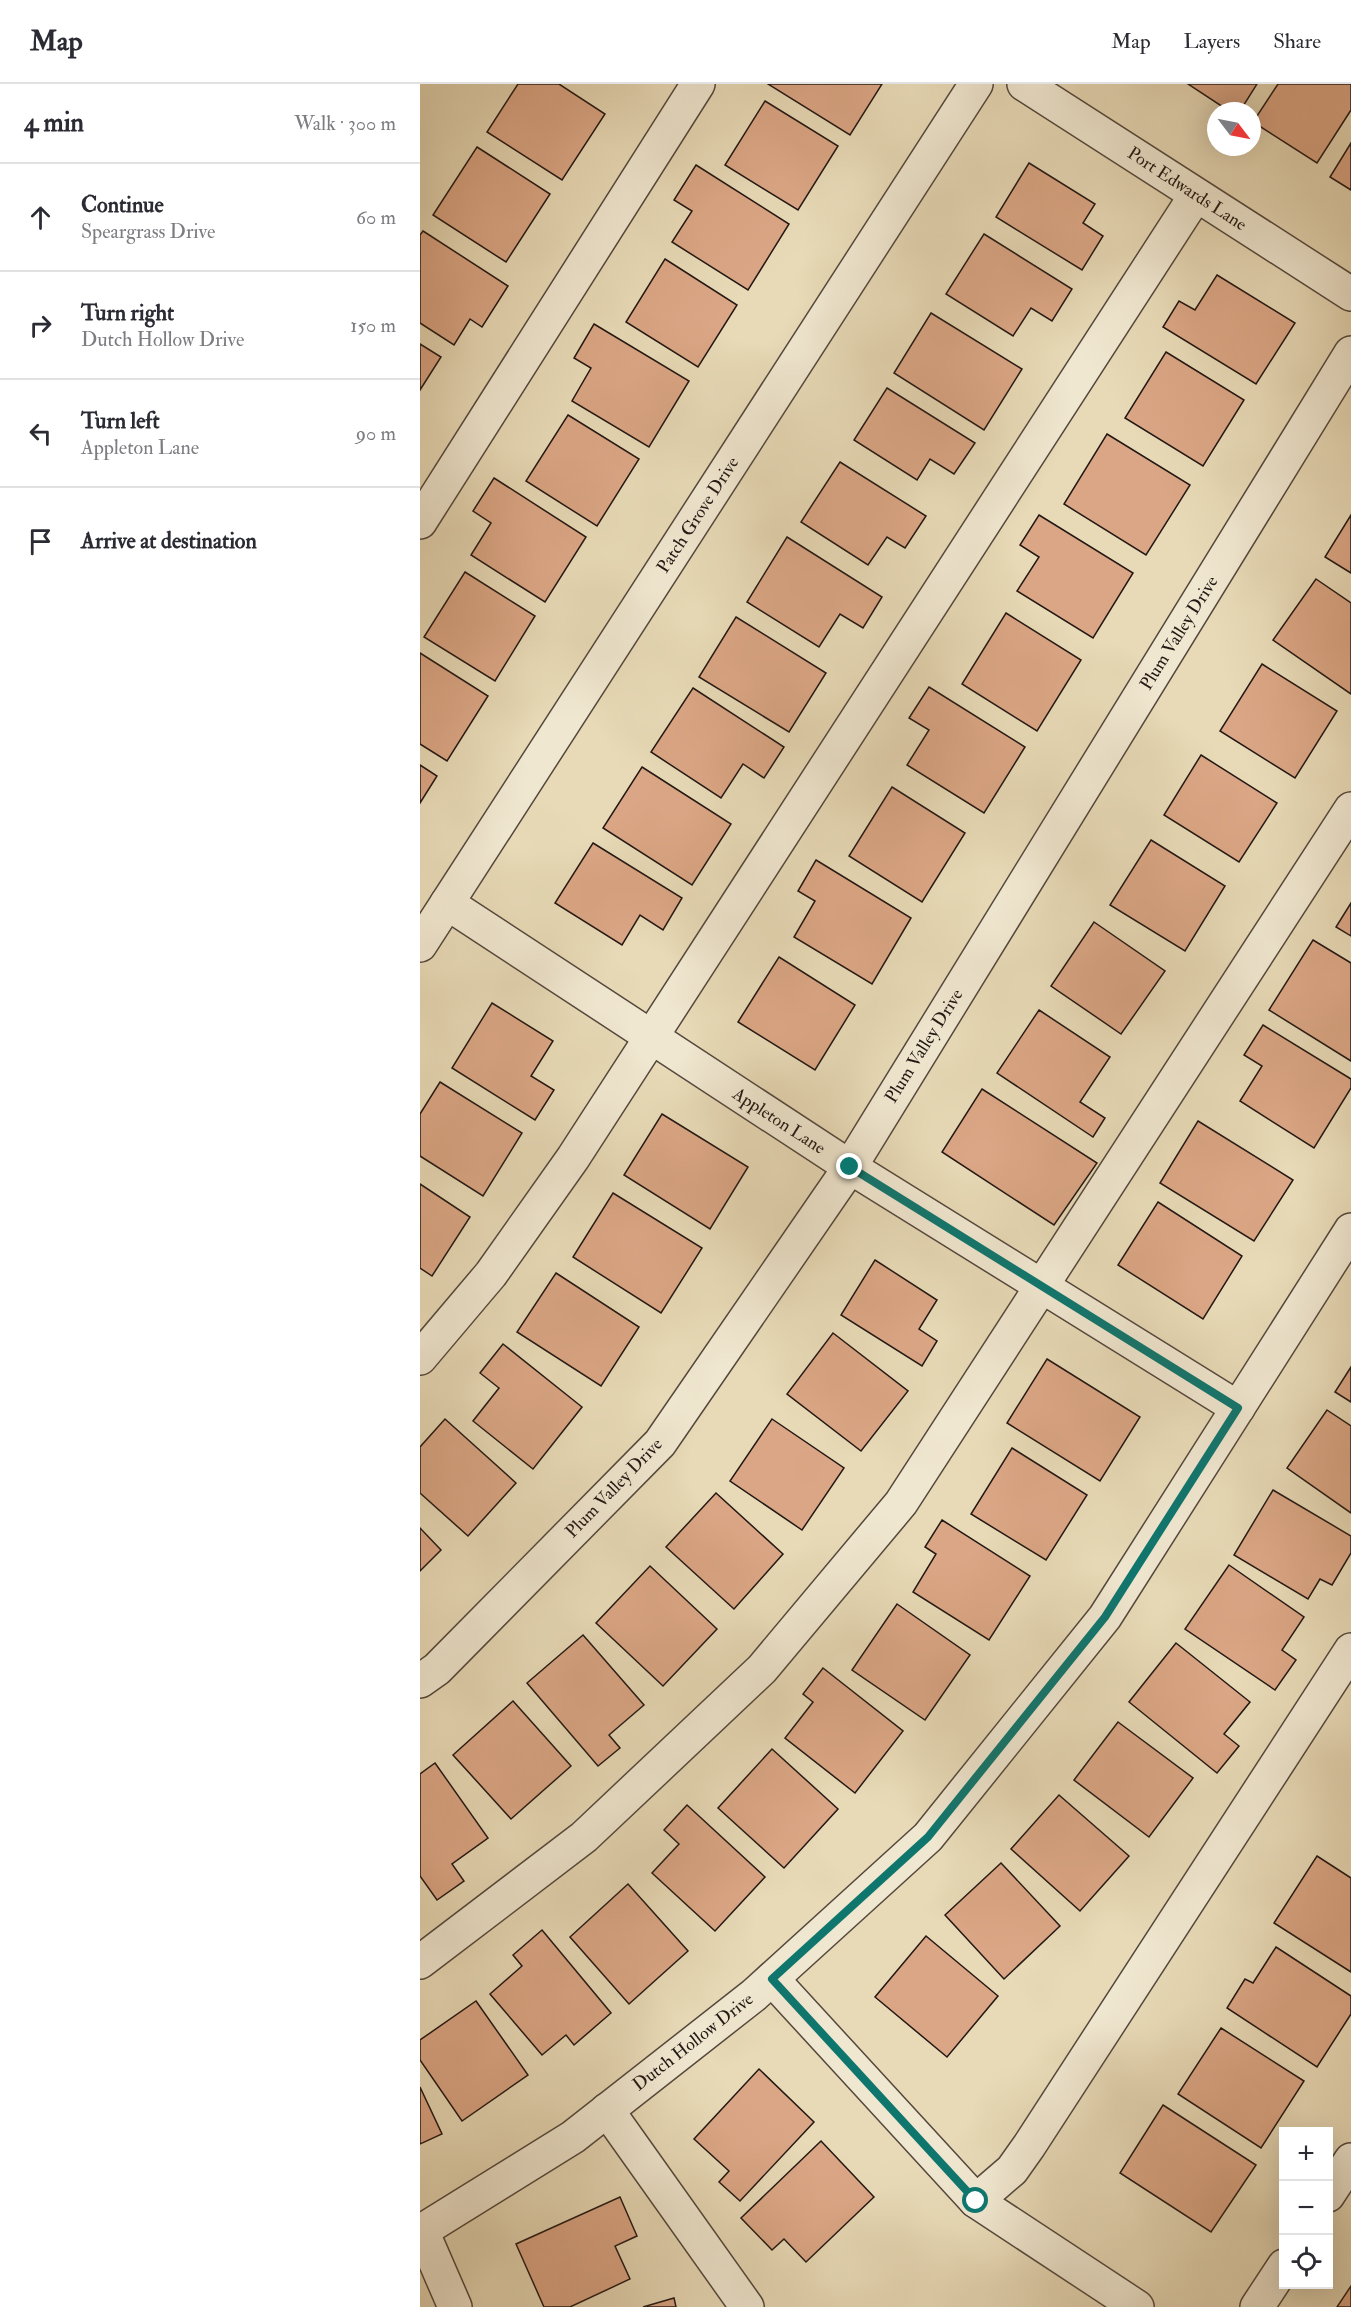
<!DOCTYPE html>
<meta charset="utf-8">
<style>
:root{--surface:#fff;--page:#f7f7f7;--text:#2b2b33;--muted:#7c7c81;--line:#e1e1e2}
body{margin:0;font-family:"IM FELL Double Pica",serif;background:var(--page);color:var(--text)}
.controls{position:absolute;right:18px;bottom:18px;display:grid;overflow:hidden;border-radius:0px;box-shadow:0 6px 24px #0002}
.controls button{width:54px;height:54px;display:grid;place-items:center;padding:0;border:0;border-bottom:2px solid var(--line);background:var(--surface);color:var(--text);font:30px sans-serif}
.compass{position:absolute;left:787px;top:18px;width:54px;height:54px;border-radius:50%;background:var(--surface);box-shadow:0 6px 24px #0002;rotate:122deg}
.stop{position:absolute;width:18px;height:18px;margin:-14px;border:4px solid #0f766e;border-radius:50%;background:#fff}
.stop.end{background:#0f766e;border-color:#fff;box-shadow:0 2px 6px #0008}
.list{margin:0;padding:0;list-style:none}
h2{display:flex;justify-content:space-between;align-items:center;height:78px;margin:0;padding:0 24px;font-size:26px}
h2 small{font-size:20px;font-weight:400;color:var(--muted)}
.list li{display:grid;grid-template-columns:39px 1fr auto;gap:18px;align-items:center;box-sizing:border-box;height:108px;padding:0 24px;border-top:2px solid var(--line)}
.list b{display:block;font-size:22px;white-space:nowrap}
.list p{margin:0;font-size:20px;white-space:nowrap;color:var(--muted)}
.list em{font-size:20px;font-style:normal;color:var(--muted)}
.icon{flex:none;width:33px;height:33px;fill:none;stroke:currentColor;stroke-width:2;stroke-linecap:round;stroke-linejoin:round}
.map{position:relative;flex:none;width:931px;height:2223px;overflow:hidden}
header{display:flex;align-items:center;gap:36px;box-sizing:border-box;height:84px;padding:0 30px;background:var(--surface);border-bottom:2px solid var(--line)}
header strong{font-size:28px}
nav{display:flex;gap:33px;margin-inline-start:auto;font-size:21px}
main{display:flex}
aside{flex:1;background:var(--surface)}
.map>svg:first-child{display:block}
.building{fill:#dba685;stroke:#231814;stroke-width:1.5}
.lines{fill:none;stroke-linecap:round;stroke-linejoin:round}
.minor-casing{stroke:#54483d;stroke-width:36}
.minor{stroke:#f0e7d0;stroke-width:33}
.route{stroke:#0f766e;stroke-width:8}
.labels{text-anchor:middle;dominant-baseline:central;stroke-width:5;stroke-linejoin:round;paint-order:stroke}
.street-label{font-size:18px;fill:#231814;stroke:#f0e7d0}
</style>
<header>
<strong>Map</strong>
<nav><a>Map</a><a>Layers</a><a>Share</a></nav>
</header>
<main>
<aside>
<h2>4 min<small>Walk · 300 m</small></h2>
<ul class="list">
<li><svg class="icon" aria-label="ahead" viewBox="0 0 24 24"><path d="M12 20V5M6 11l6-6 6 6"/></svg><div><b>Continue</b><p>Speargrass Drive</p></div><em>60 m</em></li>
<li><svg class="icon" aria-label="right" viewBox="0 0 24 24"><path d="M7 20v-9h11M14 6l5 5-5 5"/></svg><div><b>Turn right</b><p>Dutch Hollow Drive</p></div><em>150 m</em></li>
<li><svg class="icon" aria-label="left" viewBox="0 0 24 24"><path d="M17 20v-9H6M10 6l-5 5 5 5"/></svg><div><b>Turn left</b><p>Appleton Lane</p></div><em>90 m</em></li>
<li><svg class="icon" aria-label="arrive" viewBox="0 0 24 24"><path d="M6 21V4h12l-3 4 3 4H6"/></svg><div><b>Arrive at destination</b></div></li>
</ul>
</aside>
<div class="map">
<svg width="931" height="2223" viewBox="0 0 931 2223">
<rect width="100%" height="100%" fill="#e8dab7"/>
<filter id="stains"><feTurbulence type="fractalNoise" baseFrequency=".00333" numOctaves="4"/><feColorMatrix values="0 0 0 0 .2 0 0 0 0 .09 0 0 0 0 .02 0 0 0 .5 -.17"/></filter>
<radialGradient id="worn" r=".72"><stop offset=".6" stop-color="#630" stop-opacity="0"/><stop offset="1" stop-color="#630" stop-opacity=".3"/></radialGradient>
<g class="building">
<polygon points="98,0 139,0 185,30 142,96 67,48"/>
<polygon points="348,0 462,0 430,51"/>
<polygon points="768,0 837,0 820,27 809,27"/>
<polygon points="858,0 931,0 931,26 897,79 833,38"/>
<polygon points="345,17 418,62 378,126 305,81"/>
<polygon points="931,59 931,106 910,93"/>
<polygon points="57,63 130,110 86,178 13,131"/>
<polygon points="609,79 675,120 663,139 683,152 662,186 576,133"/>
<polygon points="276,81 369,140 328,206 252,158 272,127 254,116"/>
<polygon points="3,147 88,202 62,243 50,235 34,261 0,239 0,151"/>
<polygon points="564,150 652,205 632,237 611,224 593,252 526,210"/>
<polygon points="245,175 317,221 278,283 206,238"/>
<polygon points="797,191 875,239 836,300 743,243 759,217 775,226"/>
<polygon points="511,229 602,285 564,346 474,289"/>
<polygon points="174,240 269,297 229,363 152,317 171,284 154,274"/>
<polygon points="0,260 21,273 0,306"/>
<polygon points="746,268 824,316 783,382 705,334"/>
<polygon points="467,304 555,359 534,390 510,375 497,396 434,356"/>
<polygon points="148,331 219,375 177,442 106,397"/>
<polygon points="687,350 770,401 726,471 644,420"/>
<polygon points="420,378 506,432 485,464 467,453 448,481 381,438"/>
<polygon points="74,394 166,453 125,518 51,471 71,439 53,427"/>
<polygon points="619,431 713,489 673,554 597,507 619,473 600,461"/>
<polygon points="931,431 931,489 905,473"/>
<polygon points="367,453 462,513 443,544 420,530 399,563 327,518"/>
<polygon points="45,488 115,532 75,597 4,553"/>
<polygon points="896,495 931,519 931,610 853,556"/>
<polygon points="586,529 661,576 617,647 542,600"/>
<polygon points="316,533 406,589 369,648 279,593"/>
<polygon points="0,569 68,612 27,677 0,660"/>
<polygon points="842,580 917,627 875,694 800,647"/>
<polygon points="509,603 605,663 564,729 487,681 509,646 489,634"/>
<polygon points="273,604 364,663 344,694 323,680 301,714 231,668"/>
<polygon points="781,671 857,719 819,778 744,731"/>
<polygon points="0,681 17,692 0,719"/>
<polygon points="222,683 311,740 272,801 183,744"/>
<polygon points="472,703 545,749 502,818 429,772"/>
<polygon points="731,756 805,802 765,867 690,821"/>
<polygon points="173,759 262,814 243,846 220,831 202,861 135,819"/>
<polygon points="396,776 491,834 452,900 374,853 395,817 378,807"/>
<polygon points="931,819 931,852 916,843"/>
<polygon points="674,838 745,887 701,950 631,902"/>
<polygon points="893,856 931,879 931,977 849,926"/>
<polygon points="359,873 435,921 395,986 318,938"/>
<polygon points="72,919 133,957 111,992 134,1006 115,1036 32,984"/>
<polygon points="619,926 690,973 660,1018 685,1034 673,1053 577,989"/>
<polygon points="843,941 931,995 931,1004 894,1064 820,1017 842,982 824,971"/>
<polygon points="20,998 102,1049 63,1112 0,1072 0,1030"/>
<polygon points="562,1005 677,1079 634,1141 522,1068"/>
<polygon points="242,1030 328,1083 290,1145 204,1091"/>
<polygon points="778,1037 873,1096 834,1157 740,1099"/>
<polygon points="0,1100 50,1133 12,1192 0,1184"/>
<polygon points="193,1109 282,1164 241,1229 153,1173"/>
<polygon points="738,1118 822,1172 783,1235 698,1181"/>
<polygon points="455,1176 517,1216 499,1245 517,1257 502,1282 421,1231"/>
<polygon points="136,1189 219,1243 181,1302 97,1248"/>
<polygon points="413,1249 488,1307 441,1367 367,1310"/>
<polygon points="83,1260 162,1323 113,1385 53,1337 79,1304 60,1289"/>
<polygon points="627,1275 720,1333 680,1397 587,1339"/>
<polygon points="931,1283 931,1318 915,1308"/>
<polygon points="907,1326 931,1342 931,1429 867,1384"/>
<polygon points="25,1335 96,1399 48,1452 0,1409 0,1363"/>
<polygon points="352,1335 424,1384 382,1446 310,1397"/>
<polygon points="592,1364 667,1411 626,1476 551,1430"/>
<polygon points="853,1406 931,1452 931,1469 912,1501 900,1495 888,1515 814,1471"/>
<polygon points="296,1409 363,1470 314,1525 246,1463"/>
<polygon points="522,1436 610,1492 569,1556 493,1508 516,1470 505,1463"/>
<polygon points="0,1444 21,1466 0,1487"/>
<polygon points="809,1481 884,1533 862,1566 876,1576 855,1606 765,1545"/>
<polygon points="230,1482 297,1545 243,1602 176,1539"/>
<polygon points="477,1520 550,1571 505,1636 432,1586"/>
<polygon points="163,1551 224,1621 189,1651 200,1664 178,1682 107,1599"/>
<polygon points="756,1559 830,1618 804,1650 819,1662 797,1689 709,1618"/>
<polygon points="403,1584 483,1647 435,1709 365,1654 393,1618 383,1610"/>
<polygon points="93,1617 151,1682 91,1735 33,1671"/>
<polygon points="698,1638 773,1694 729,1753 654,1696"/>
<polygon points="352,1665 418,1725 364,1784 298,1724"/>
<polygon points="15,1679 68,1754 32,1780 44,1797 17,1816 0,1792 0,1690"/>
<polygon points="639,1711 709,1772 660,1827 591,1765"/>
<polygon points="267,1721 345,1793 295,1847 232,1789 259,1760 244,1746"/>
<polygon points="897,1772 931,1794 931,1888 854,1839"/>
<polygon points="581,1779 640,1842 584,1895 525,1831"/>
<polygon points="208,1800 268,1867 209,1920 150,1853"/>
<polygon points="122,1846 191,1929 154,1961 146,1951 122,1971 70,1910 102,1882 93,1871"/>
<polygon points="506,1852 578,1912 527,1973 455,1913"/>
<polygon points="856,1863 931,1912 931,1930 897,1983 807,1924 825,1895 833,1899"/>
<polygon points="56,1917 108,1991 42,2037 0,1976 0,1956"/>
<polygon points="801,1944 884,1997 841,2064 758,2010"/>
<polygon points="339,1985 394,2038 320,2117 299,2098 309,2087 274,2055"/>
<polygon points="0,2003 22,2050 0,2060"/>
<polygon points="743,2021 836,2081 791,2148 700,2089"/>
<polygon points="401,2057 454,2113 386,2178 364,2155 352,2166 321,2134"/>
<polygon points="200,2113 217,2152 195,2162 210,2195 150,2223 124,2223 96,2160"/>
<polygon points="931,2202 931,2223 917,2223"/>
<polygon points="254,2214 256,2223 223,2223"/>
</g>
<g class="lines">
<defs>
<g id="minor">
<polyline points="604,0 931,210"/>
<polyline points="0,438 278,0"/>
<polyline points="27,819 430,1083 818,1324"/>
<polyline points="0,861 556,0"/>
<polyline points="0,1274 71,1190 153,1074 776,111"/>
<polyline points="0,1597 17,1585 240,1359 430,1083 931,269"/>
<polyline points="0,1878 164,1753 342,1585 481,1419 931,725"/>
<polyline points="352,1895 556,2117 717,2223"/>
<polyline points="187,2026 327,2223"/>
<polyline points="908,2111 931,2076"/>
<polyline points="556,2117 592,2086 609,2062 931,1566"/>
<polyline points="2,2147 35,2223"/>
<polyline points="0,2148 153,2053 334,1911 508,1753 685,1533 931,1146"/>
<polyline points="837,2223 864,2182"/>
</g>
</defs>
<use href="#minor" class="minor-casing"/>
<use href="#minor" class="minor"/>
</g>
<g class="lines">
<polyline class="route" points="430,1083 818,1324 685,1533 508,1753 352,1895 556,2117"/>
</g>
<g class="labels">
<g class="street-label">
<text transform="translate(767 105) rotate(33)">Port Edwards Lane</text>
<text transform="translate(278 431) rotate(-57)">Patch Grove Drive</text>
<text transform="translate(759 549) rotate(-58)">Plum Valley Drive</text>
<text transform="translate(504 962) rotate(-58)">Plum Valley Drive</text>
<text transform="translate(359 1037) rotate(33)">Appleton Lane</text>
<text transform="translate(194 1404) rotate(-46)">Plum Valley Drive</text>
<text transform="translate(273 1958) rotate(-38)">Dutch Hollow Drive</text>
</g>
</g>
<rect width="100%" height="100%" filter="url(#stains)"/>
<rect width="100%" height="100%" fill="url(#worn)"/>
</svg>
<div class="controls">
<button>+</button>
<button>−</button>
<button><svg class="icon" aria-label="locate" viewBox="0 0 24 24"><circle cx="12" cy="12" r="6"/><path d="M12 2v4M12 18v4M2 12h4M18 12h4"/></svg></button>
</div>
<svg class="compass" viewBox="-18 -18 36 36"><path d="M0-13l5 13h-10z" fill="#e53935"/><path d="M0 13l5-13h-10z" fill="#7c7c81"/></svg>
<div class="stop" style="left:556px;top:2117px"></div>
<div class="stop end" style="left:430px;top:1083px"></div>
</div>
</main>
